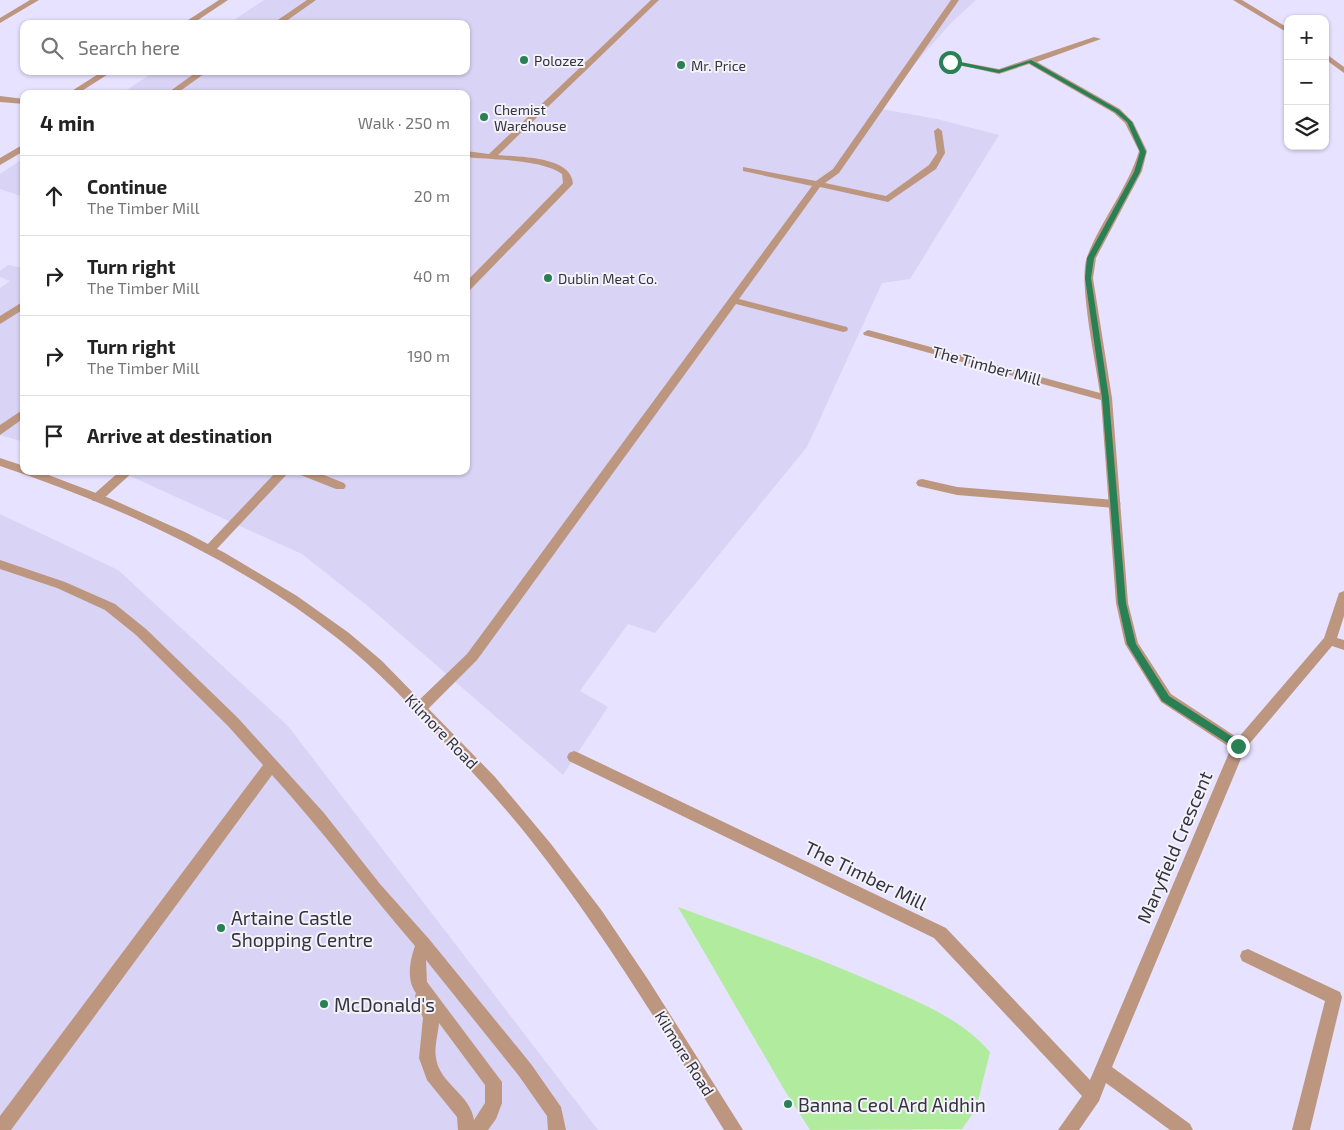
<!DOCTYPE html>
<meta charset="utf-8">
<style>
:root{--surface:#fff;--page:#f6f6f6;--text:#222;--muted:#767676;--line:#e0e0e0}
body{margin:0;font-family:"Exo 2",sans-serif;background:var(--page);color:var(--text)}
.controls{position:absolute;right:15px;top:15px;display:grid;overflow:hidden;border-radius:10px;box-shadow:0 1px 4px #0004}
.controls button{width:45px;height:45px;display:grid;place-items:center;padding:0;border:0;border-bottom:1px solid var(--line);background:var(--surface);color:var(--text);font:25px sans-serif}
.stop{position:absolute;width:15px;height:15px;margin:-11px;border:4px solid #288054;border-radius:50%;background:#fff}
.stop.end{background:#288054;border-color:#fff;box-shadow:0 1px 5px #0008}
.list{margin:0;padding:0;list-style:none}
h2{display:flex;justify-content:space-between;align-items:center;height:65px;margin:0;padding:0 20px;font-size:21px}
h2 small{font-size:16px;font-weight:400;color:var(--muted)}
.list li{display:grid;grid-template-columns:32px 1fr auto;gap:15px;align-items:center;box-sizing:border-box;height:80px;padding:0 20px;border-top:1px solid var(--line)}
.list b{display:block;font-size:19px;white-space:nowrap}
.list p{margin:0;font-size:16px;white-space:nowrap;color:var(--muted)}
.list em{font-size:16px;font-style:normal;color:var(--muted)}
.icon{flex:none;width:28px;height:28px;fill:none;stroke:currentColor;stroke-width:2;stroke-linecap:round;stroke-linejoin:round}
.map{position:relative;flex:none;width:1344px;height:1130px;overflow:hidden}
.search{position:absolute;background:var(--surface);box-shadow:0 1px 4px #0004;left:20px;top:20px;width:450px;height:55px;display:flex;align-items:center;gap:12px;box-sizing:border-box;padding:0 18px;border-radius:10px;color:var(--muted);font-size:19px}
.panel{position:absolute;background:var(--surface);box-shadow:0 1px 4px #0004;left:20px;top:90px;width:450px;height:385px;border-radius:10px}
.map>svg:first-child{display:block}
.built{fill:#d9d3f5}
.green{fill:#b1ec9e}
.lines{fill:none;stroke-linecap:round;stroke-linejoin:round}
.service{fill:#bd9680;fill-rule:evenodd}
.minor{fill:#bd9680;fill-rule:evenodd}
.tertiary{fill:#bd9680;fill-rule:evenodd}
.route{fill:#288054}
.poi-dot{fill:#288054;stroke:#f3f2f9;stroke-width:2}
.labels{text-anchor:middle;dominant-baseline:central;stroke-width:4;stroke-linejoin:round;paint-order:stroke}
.far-poi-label{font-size:14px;fill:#353240;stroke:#f3f2f9;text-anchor:start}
.street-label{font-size:16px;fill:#353240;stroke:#f3f2f9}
.near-street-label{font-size:19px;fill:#353240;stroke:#f3f2f9}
.near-poi-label{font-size:19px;fill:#353240;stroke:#f3f2f9;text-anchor:start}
</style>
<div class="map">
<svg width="1344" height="1130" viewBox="0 0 1344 1130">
<rect width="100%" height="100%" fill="#e6e2ff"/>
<g class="built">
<polygon points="264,0 976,0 950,24 876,108 937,119 999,135 910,279 882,283 807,447 655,633 628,624 580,691 608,707 563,775 369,607 302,554 119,471 466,471 466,94 121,94 155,71 466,71 466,24 228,24"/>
<polygon points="24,158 24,197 0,189 0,174"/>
<polygon points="8,265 24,268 24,442 0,435 0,288 10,281 0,277 0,271"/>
<polygon points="0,514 118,570 288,726 598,1130 0,1130"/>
</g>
<path class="green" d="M678,907C743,931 809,954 873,982C914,1000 960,1017 990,1052L976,1109L962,1129L810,1130L782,1086Z"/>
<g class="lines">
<g class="service">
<polygon points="30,0 39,0 0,23 0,18"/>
<polygon points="307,0 316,0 282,24 272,24"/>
<path d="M651,0H659L498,155C519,157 572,156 573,184L470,290L466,291V282L563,183L562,174C542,159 492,160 466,157V151L489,154Z"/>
<polygon points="951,0 959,0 839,173 825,183 886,196 929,165 937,153 934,131 938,128 942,131 945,153 936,169 888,202 820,187 739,299 847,327 848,329 847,331 843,332 736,304 477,660 426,711 421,712 416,711 414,707 416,703 467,654 812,186 743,171 743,167 816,181 833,169"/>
<polygon points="198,71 208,71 176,94 166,94"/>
<polygon points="24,144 24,151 0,165 0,158"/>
<polygon points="24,301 24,309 0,324 0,316"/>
<polygon points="24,409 24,418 0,435 0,425"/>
<polygon points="120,471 134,471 101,501 93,501 91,498 93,495"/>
<polygon points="277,471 290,471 213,553 205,553 203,550 205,547"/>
<polygon points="296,471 314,471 344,483 346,486 344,489 336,489 298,474"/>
<polygon points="922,479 957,487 1115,500 1121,504 1115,508 957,495 918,486 916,483 918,480"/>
<path d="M0,560L65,582L115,604L146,629L238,718L324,813L380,884L429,939L531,1064L561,1107L566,1130H548L547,1116L519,1076L426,960L427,982L502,1082V1103L496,1119L488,1130H458L457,1117L427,1080L419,1058L423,1018L415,996L416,993C406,980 410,960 415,946C366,889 322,830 272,775L11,1130H0V1116L263,765L228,726L136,635L105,610L57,588L0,569ZM439,1023L485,1085V1103L474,1120C471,1095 439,1083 436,1058C434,1048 438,1034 439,1023Z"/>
</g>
<g class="minor">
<polygon points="219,0 228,0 192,24 182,24"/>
<polygon points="1233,0 1242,0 1288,28 1288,33"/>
<path d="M1094,37L1101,39L1037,62L1120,109L1133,122L1147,151L1142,171L1096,258L1093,278L1112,398L1128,603L1138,643L1171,694L1238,738L1324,638L1339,593L1344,591V616L1337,638L1344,640V650L1332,646L1245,749L1112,1067L1190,1124L1193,1130H1170L1106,1083L1099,1101L1079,1130H1058L1082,1096L934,938L569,761L567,757L569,753L574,751L579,753L946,928L1090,1080L1231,748L1161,702L1125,644L1116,603L1101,400L864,335L863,333L868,330L872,331L1100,393C1096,364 1078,280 1087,257C1101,220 1127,190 1139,151L1125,123L1114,113L1029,64L999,74L946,62L950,60L999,69Z"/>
<polygon points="1325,53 1344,67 1344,73 1325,59"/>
<polygon points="103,71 113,71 77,94 67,94"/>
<polygon points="0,96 24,99 24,104 0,102"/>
<polygon points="1248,949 1340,992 1342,997 1310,1130 1292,1130 1325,1001 1242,961 1240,956 1242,951"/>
</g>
<path class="tertiary" d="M0,458L24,466V471H38L109,498L187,533L225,553L297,596L349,633L382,661L495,777L551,844L602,911L649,981L743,1130H724C663,1031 602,930 530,839C504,806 475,775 446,744C412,707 377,669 337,638C238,560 119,506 0,466Z"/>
</g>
<polygon class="route" points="950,60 999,70 1031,60 1119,110 1132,122 1146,152 1140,172 1094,258 1091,278 1109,398 1126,603 1136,644 1169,696 1242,743 1242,748 1235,748 1162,701 1127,644 1118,603 1102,398 1085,278 1087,258 1134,172 1140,152 1127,122 1115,112 1029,63 999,73 948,63"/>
<g class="poi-dot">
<circle cx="524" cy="60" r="5"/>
<circle cx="681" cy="65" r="5"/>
<circle cx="484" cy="117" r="5"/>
<circle cx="548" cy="278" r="5"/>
<circle cx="221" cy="928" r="5"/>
<circle cx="324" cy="1004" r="5"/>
<circle cx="788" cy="1104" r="5"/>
</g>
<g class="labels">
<g class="far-poi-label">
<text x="534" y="60">Polozez</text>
<text x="691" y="65">Mr. Price</text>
<text x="494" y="109">Chemist<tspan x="494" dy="16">Warehouse</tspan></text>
<text x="558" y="278">Dublin Meat Co.</text>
</g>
<g class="street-label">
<text transform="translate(987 365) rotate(15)">The Timber Mill</text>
<text transform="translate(442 731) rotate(46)">Kilmore Road</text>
<text transform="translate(685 1053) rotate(58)">Kilmore Road</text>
</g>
<g class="near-street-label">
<text transform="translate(1174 847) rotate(-67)">Maryfield Crescent</text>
<text transform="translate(866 875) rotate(26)">The Timber Mill</text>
</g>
<g class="near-poi-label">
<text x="231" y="917">Artaine Castle<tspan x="231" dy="22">Shopping Centre</tspan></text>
<text x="334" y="1004">McDonald's</text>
<text x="798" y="1104">Banna Ceol Ard Aidhin</text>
</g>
</g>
</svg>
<div class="controls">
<button>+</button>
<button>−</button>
<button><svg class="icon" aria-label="layers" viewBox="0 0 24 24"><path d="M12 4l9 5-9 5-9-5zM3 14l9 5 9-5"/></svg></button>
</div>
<div class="stop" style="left:950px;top:62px"></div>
<div class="stop end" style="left:1238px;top:746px"></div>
<div class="search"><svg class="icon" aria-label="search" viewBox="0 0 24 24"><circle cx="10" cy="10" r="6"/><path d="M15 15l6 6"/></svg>Search here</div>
<section class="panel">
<h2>4 min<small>Walk · 250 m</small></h2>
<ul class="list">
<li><svg class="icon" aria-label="ahead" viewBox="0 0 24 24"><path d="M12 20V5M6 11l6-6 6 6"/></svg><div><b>Continue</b><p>The Timber Mill</p></div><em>20 m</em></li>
<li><svg class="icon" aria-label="right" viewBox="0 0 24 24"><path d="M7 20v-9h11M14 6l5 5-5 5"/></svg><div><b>Turn right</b><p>The Timber Mill</p></div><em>40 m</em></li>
<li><svg class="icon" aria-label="right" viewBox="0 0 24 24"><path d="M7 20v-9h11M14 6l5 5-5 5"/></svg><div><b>Turn right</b><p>The Timber Mill</p></div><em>190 m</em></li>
<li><svg class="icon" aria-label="arrive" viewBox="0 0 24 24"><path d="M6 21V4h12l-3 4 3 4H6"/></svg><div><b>Arrive at destination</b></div></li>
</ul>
</section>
</div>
